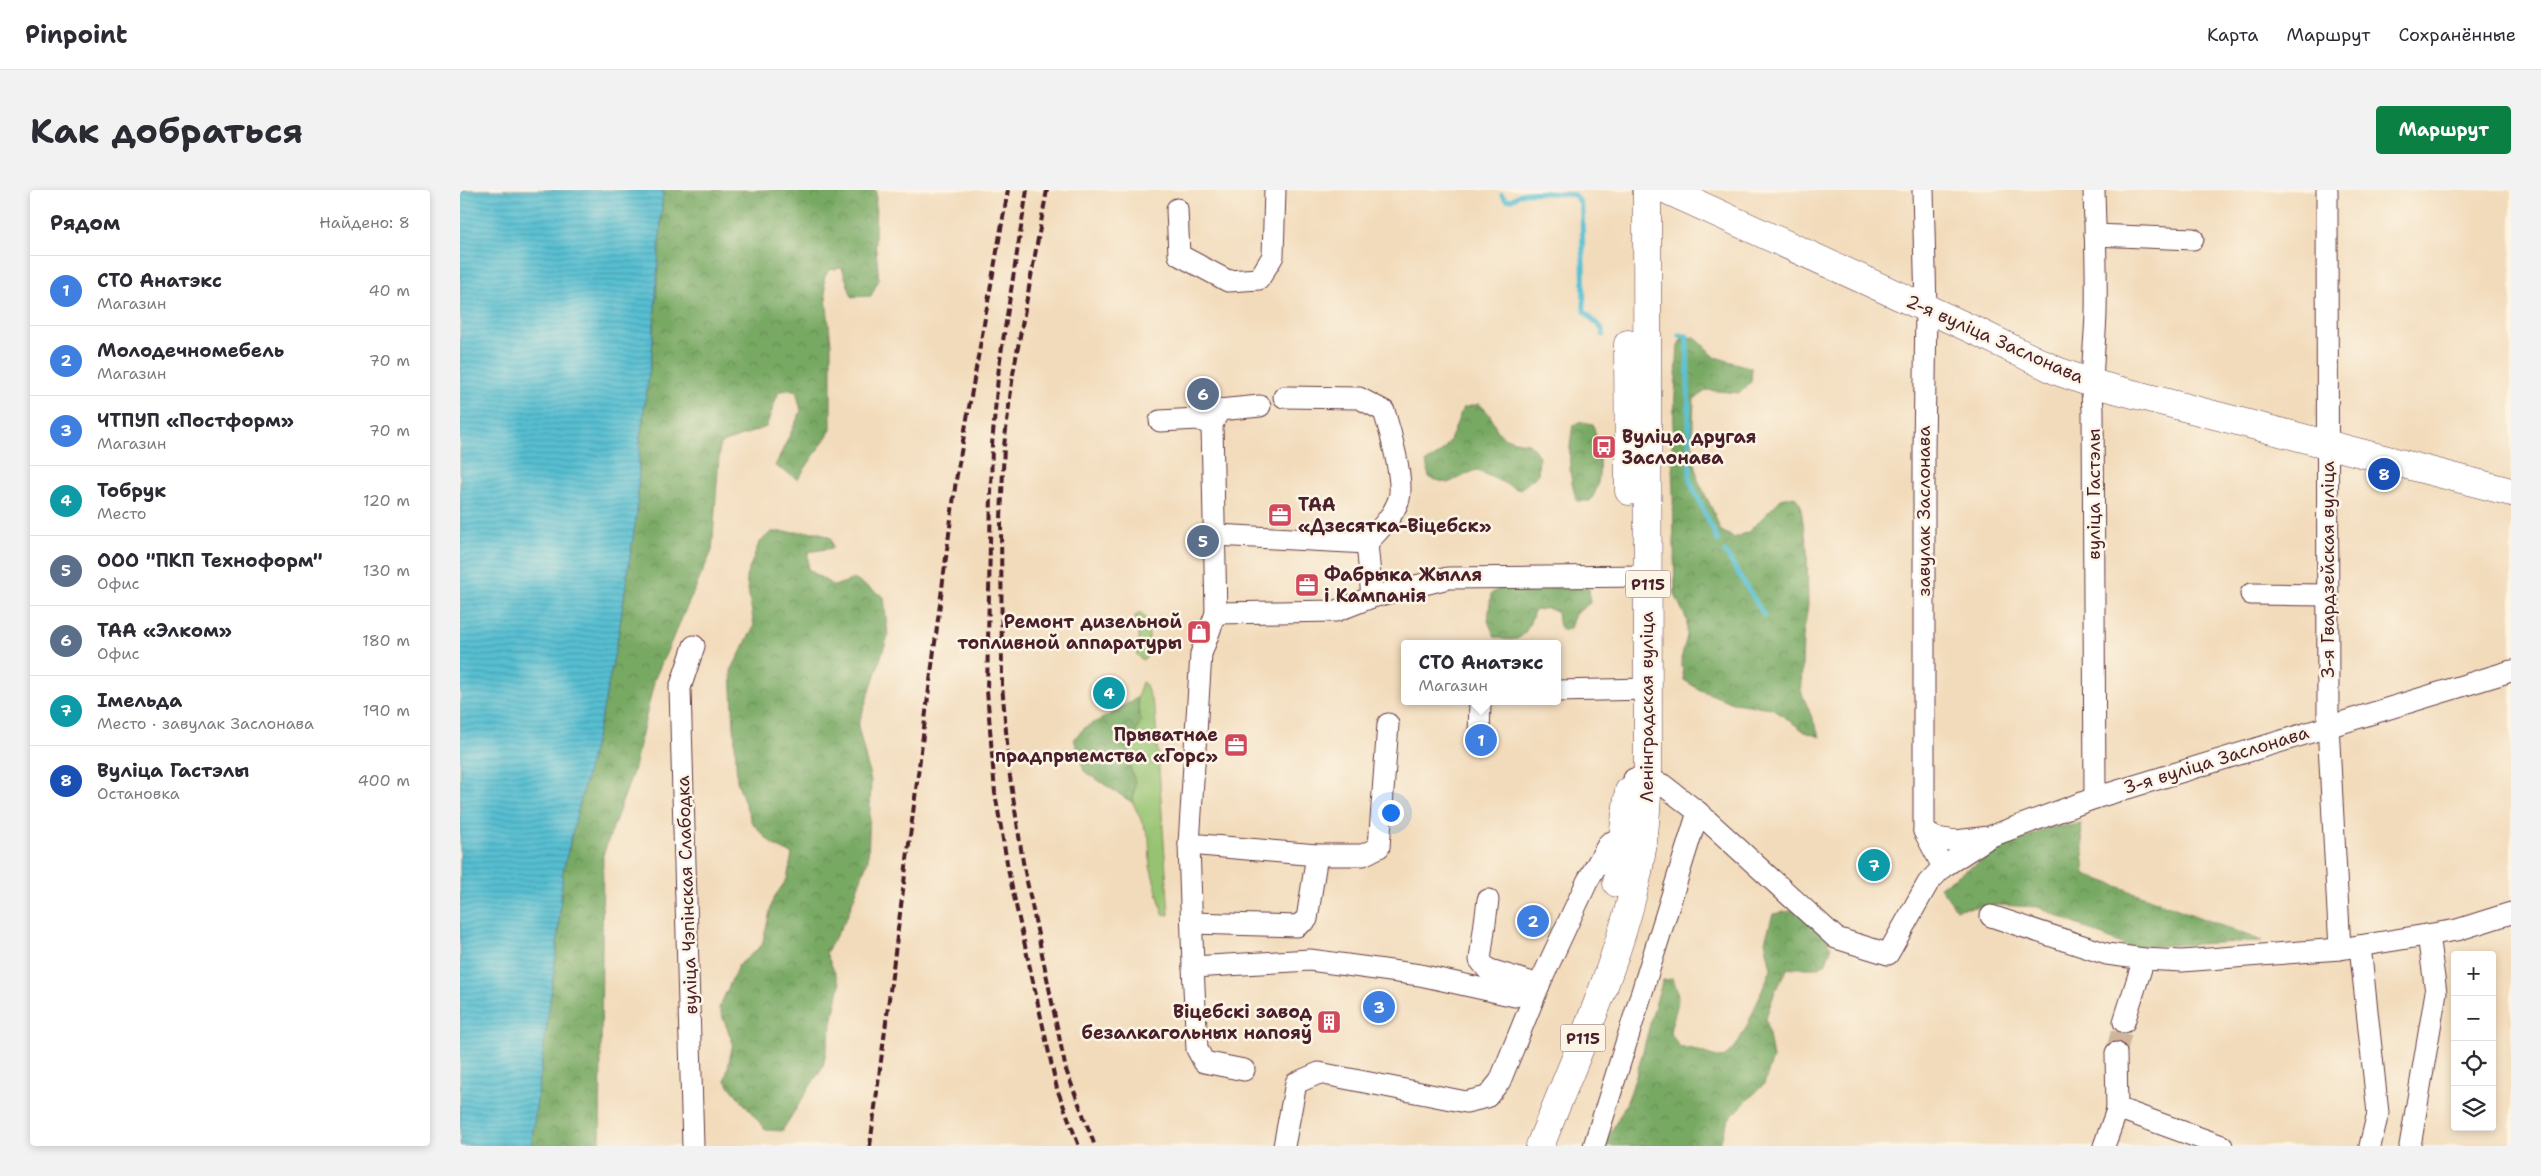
<!DOCTYPE html>
<html lang="ru">
<meta charset="utf-8">
<style>
:root{--surface:#fff;--page:#f2f2f3;--text:#2b2b33;--muted:#7c7c81;--line:#e1e1e2;--accent:#0b8043}
body{margin:0;font-family:"Shantell Sans",sans-serif;background:var(--page);color:var(--text)}
.controls{position:absolute;right:15px;bottom:15px;display:grid;overflow:hidden;border-radius:5px;box-shadow:0 2px 8px #0003}
.controls button{width:45px;height:45px;display:grid;place-items:center;padding:0;border:0;border-bottom:1px solid var(--line);background:var(--surface);color:var(--text);font:25px sans-serif}
.you{position:absolute;left:930px;top:622px;width:18px;height:18px;margin:-12px;border:4px solid #fff;border-radius:50%;background:#1a73e8;box-shadow:0 0 0 8px #1a73e833}
.badge{display:grid;place-items:center;width:32px;height:32px;border-radius:50%;background:var(--accent);color:#fff;font-size:16px;font-weight:700}
.pin{position:absolute;translate:-50% -50%;border:2px solid #fff;box-shadow:0 1px 5px #0006}
.popup{position:absolute;left:941px;top:450px;width:160px;height:65px;box-sizing:border-box;display:grid;place-content:center;border-radius:5px;background:var(--surface);filter:drop-shadow(0 1px 4px #0005);font-size:16px;white-space:nowrap;color:var(--muted)}
.popup b{font-size:19px;color:var(--text)}
.popup::after{content:'';position:absolute;left:50%;top:100%;margin-left:-10px;border:10px solid transparent;border-top-color:var(--surface)}
.list{margin:0;padding:0;list-style:none}
h2{display:flex;justify-content:space-between;align-items:center;height:65px;margin:0;padding:0 20px;font-size:21px}
h2 small{font-size:16px;font-weight:400;color:var(--muted)}
.list li{display:grid;grid-template-columns:32px 1fr auto;gap:15px;align-items:center;box-sizing:border-box;height:70px;padding:0 20px;border-top:1px solid var(--line)}
.list b{display:block;font-size:19px;white-space:nowrap}
.list p{margin:0;font-size:16px;white-space:nowrap;color:var(--muted)}
.list em{font-size:16px;font-style:normal;color:var(--muted)}
.icon{flex:none;width:28px;height:28px;fill:none;stroke:currentColor;stroke-width:2;stroke-linecap:round;stroke-linejoin:round}
.map{position:relative;flex:none;width:2051px;height:956px;overflow:hidden;border-radius:5px}
header{display:flex;align-items:center;gap:30px;box-sizing:border-box;height:70px;padding:0 25px;background:var(--surface);border-bottom:1px solid var(--line)}
header strong{font-size:24px}
nav{display:flex;gap:28px;margin-inline-start:auto;font-size:18px}
.intro{display:flex;align-items:center;justify-content:space-between;box-sizing:border-box;height:120px;padding:0 30px}
h1{margin:0;font-size:35px}
.button{padding:12px 22px;border-radius:5px;background:var(--accent);color:#fff;font-size:18px;font-weight:700}
main{display:flex;gap:30px;padding:0 30px}
aside{flex:1;background:var(--surface);border-radius:5px;box-shadow:0 2px 8px #0003}
.map>svg:first-child{display:block}
.green{fill:#96c371;stroke:#70714e}
.forest{fill:url(#forest-crowns);stroke:#616447}
.water{fill:url(#water-rules);stroke:#506f7e}
.lines{fill:none;stroke-linecap:round;stroke-linejoin:round}
.stream{stroke:#56bfd2;stroke-width:5}
.minor-tunnel{stroke:#d0b59e;stroke-width:21;stroke-dasharray:21 11;stroke-linecap:butt}
.minor-casing{stroke:#633b41;stroke-width:23}
.major-casing{stroke:#633b41;stroke-width:29}
.minor{stroke:#fff;stroke-width:21}
.major{stroke:#fff;stroke-width:28}
.rail{stroke:#4a1f2b;stroke-width:4;stroke-dasharray:8 4;stroke-linecap:butt}
.labels{text-anchor:middle;dominant-baseline:central;stroke-width:5;stroke-linejoin:round;paint-order:stroke}
.shield{fill:#fcf5e5;stroke:#7f5f63;stroke-width:1}
.shield-label{font-size:16px;font-weight:bold;fill:#4a1f2b}
.street-label{font-size:18px;fill:#4a1f2b;stroke:#fcf5e5}
.poi-label{font-size:18px;font-weight:bold;fill:#4a1f2b;stroke:#fcf5e5;text-anchor:start}
</style>
<header>
<strong>Pinpoint</strong>
<nav><a>Карта</a><a>Маршрут</a><a>Сохранённые</a></nav>
</header>
<div class="intro"><h1>Как добраться</h1><a class="button">Маршрут</a></div>
<main>
<aside>
<h2>Рядом<small>Найдено: 8</small></h2>
<ul class="list">
<li><span class="badge" style="background:#3f7fe0">1</span><div><b>СТО Анатэкс</b><p>Магазин</p></div><em>40 m</em></li>
<li><span class="badge" style="background:#3f7fe0">2</span><div><b>Молодечномебель</b><p>Магазин</p></div><em>70 m</em></li>
<li><span class="badge" style="background:#3f7fe0">3</span><div><b>ЧТПУП «Постформ»</b><p>Магазин</p></div><em>70 m</em></li>
<li><span class="badge" style="background:#0f9aa8">4</span><div><b>Тобрук</b><p>Место</p></div><em>120 m</em></li>
<li><span class="badge" style="background:#5c6f8a">5</span><div><b>ООО &quot;ПКП Техноформ&quot;</b><p>Офис</p></div><em>130 m</em></li>
<li><span class="badge" style="background:#5c6f8a">6</span><div><b>ТАА «Элком»</b><p>Офис</p></div><em>180 m</em></li>
<li><span class="badge" style="background:#0f9aa8">7</span><div><b>Імельда</b><p>Место · завулак Заслонава</p></div><em>190 m</em></li>
<li><span class="badge" style="background:#1a4fb4">8</span><div><b>Вуліца Гастэлы</b><p>Остановка</p></div><em>400 m</em></li>
</ul>
</aside>
<div class="map">
<svg width="2051" height="956" viewBox="0 0 2051 956">
<defs>
<pattern id="forest-crowns" width="20" height="18" patternUnits="userSpaceOnUse" patternTransform="scale(1.25)"><rect width="20" height="18" fill="#78a963"/><path d="M2 6a3 3 0 1 1 6 0M12 15a3 3 0 1 1 6 0" fill="none" stroke="#648952"/></pattern>
<pattern id="water-rules" width="6" height="5" patternUnits="userSpaceOnUse" patternTransform="scale(1.25)"><rect width="6" height="5" fill="#56bfd2"/><path d="M0 2.5h6" fill="none" stroke="#499bab"/></pattern>
</defs>
<rect width="100%" height="100%" fill="#fcf5e5"/>
<filter id="ink" filterUnits="userSpaceOnUse"><feTurbulence type="fractalNoise" baseFrequency=".02" numOctaves="2"/><feDisplacementMap in="SourceGraphic" scale="10" xChannelSelector="R" yChannelSelector="G"/><feConvolveMatrix kernelMatrix="1 2 1 2 8 2 1 2 1" color-interpolation-filters="sRGB"/></filter>
<filter id="wash" filterUnits="userSpaceOnUse"><feTurbulence type="fractalNoise" baseFrequency=".0096" numOctaves="4" result="noise"/><feDisplacementMap in="SourceGraphic" scale="20" xChannelSelector="R" yChannelSelector="G"/><feGaussianBlur stdDeviation="1.12" result="paint"/><feColorMatrix in="noise" values="0 0 0 0 0 0 0 0 0 0 0 0 0 0 0 0 0 1.4 0 .05"/><feComposite in="paint" operator="in"/></filter>
<g filter="url(#wash)">
<rect width="100%" height="100%" fill="#f2dbbb"/>
<g class="green">
<polygon points="680,422 688,430 690,465 682,470 677,465 679,447 675,426"/>
<polygon points="682,492 686,495 695,521 709,725 703,724 690,676 689,647 673,613 675,592 668,571 674,546 681,530 677,508"/>
</g>
<g class="forest">
<polygon points="203,0 416,0 415,51 419,89 411,106 392,107 382,78 369,80 364,88 371,154 371,240 338,289 315,276 341,221 336,200 319,201 306,237 260,254 252,361 195,488 173,582 143,665 140,956 71,956 97,757 103,681 143,520 158,447 177,322 180,249 192,162"/>
<polygon points="1235,147 1255,167 1292,178 1291,192 1279,203 1247,200 1234,209 1232,252 1238,290 1254,323 1260,340 1274,348 1288,342 1321,309 1334,306 1340,313 1347,357 1348,414 1343,448 1341,501 1360,547 1345,542 1312,518 1273,513 1240,500 1224,490 1221,469 1227,446 1227,430 1215,405 1212,253 1218,155 1222,148"/>
<path d="M1019,214C1045,234 1024,249 1069,253L1079,266L1078,285L1059,300L1016,280L988,293L969,288L966,272C992,260 992,242 1003,218Z"/>
<path d="M1123,232L1133,234C1139,256 1145,292 1130,311H1117C1108,286 1108,261 1113,235Z"/>
<polygon points="311,342 358,342 371,348 373,358 348,362 348,379 374,396 394,389 424,407 428,446 398,536 411,591 408,670 387,727 366,763 380,794 363,876 322,941 306,940 265,891 273,853 259,818 278,776 302,755 313,709 327,689 332,664 312,654 292,633 277,591 271,481 294,436 286,387 299,353"/>
<path d="M1122,394L1129,399L1130,413L1115,424L1110,438L1103,441L1098,432L1097,422L1087,418L1074,421C1066,445 1062,455 1035,447L1028,431L1031,404L1045,395Z"/>
<path d="M677,508L681,530L674,546L668,570L675,592L673,613L624,581L614,549C628,532 632,535 649,525C659,519 667,513 677,508Z"/>
<polygon points="1621,634 1625,684 1802,751 1668,757 1578,717 1538,715 1496,719 1480,697 1538,660 1588,638"/>
<path d="M1335,720L1362,737L1371,758L1366,773L1357,778H1328L1316,799L1306,827L1313,868L1304,894L1268,930L1259,956H1145C1152,936 1165,920 1171,901C1184,864 1190,827 1203,790L1212,789C1225,811 1213,821 1210,843L1220,857C1235,857 1247,866 1263,868L1276,856L1288,834L1311,779L1305,751L1313,724Z"/>
</g>
<polygon class="water" points="0,0 203,0 192,162 180,249 177,322 158,447 143,520 103,681 97,757 71,956 0,956"/>
<g class="lines">
<g class="stream">
<path d="M1042,5L1046,10C1053,11 1054,7 1061,4C1073,0 1100,4 1114,5L1120,12L1122,22L1124,121L1142,139L1143,145"/>
<polyline points="1219,145 1227,146 1230,291 1258,351"/>
<polyline points="1265,362 1304,425"/>
</g>
</g>
</g>
<g filter="url(#ink)">
<g class="lines">
<polyline class="minor-tunnel" points="1656,863 1664,832"/>
<defs>
<g id="minor">
<polyline points="1463,0 1466,118 1464,260 1464,641 1483,677"/>
<path d="M1634,0C1635,41 1637,82 1636,123C1635,156 1630,187 1633,220L1635,608"/>
<polyline points="1867,0 1868,535 1880,759"/>
<polyline points="717,19 719,65 768,91 799,89 813,66 815,0"/>
<polyline points="1635,45 1733,49"/>
<path d="M824,207L899,208L924,221C930,240 944,291 939,309C933,327 919,340 907,353L912,407"/>
<polyline points="700,231 738,229 752,235"/>
<polyline points="756,345 907,353"/>
<polyline points="1791,404 1868,405"/>
<polyline points="756,423 752,235 759,220 800,216"/>
<polyline points="1097,501 1187,499"/>
<polyline points="928,534 919,657 903,665 857,665 729,654 741,464 756,423 876,421 912,407 988,388 1188,386"/>
<polyline points="1019,547 1020,511"/>
<polyline points="1174,589 1188,589 1203,595 1238,622 1376,748 1428,764 1468,693 1483,677 1525,650"/>
<polyline points="1464,641 1476,648 1496,651 1529,647 1635,608 2051,481"/>
<polyline points="729,654 733,777"/>
<polyline points="1028,710 1020,770 1027,779 1079,795"/>
<polyline points="1531,726 1647,764 1684,769 1722,771 1880,759 1997,740 2051,723"/>
<polyline points="732,733 837,736 847,729 857,665"/>
<polyline points="1900,756 1918,923 1910,956"/>
<polyline points="1664,832 1684,769"/>
<polyline points="784,880 744,872 737,859 733,777 850,770 960,785 1055,806 1079,795"/>
<polyline points="1657,918 1762,956"/>
<polyline points="233,956 220,498 234,456"/>
<polyline points="824,956 836,893 859,883 1006,912 1027,907 1040,891 1079,795 1127,692 1149,653 1165,647 1174,648"/>
<polyline points="1134,956 1238,622"/>
<polyline points="1644,956 1657,920 1656,863"/>
<polyline points="1950,956 1976,802 1968,745"/>
</g>
<g id="major">
<polyline points="1207,0 1518,142 1597,181 1631,193 2051,302"/>
<polyline points="1168,154 1169,301"/>
<polyline points="1157,693 1169,601"/>
<path d="M1080,956C1114,870 1154,784 1175,695C1184,660 1186,625 1188,589L1187,0"/>
</g>
</defs>
<use href="#minor" class="minor-casing"/>
<use href="#major" class="major-casing"/>
<use href="#minor" class="minor"/>
<use href="#major" class="major"/>
<g class="rail">
<polyline points="567,0 539,176 532,255 527,500 535,603 549,684 597,899 619,956"/>
<polyline points="587,0 553,184 544,256 541,329 542,495 550,587 563,672 606,880 635,956"/>
<polyline points="410,956 496,290 548,0"/>
</g>
</g>
</g>
<defs>
<symbol id="bus-square" viewBox="-11 -11 22 22"><rect x="-9" y="-9" width="18" height="18" rx="4" fill="#d1495b" stroke="#fcf5e5"/><path d="M-5-6H5V4H4V6H2V4H-2V6H-4V4H-5ZM-3.5-4V0h7V-4ZM-3.5 1.2v1.5H-2V1.2ZM2 1.2v1.5H3.5V1.2Z" fill="#fff"/></symbol>
<symbol id="office-square" viewBox="-11 -11 22 22"><rect x="-9" y="-9" width="18" height="18" rx="4" fill="#d1495b" stroke="#fcf5e5"/><path d="M-6-3h4V-5.5h4V-3h4V5H-6ZM-1-4.5V-3h2v-1.5ZM-6 0V1H6V0Z" fill="#fff"/></symbol>
<symbol id="shop-square" viewBox="-11 -11 22 22"><rect x="-9" y="-9" width="18" height="18" rx="4" fill="#d1495b" stroke="#fcf5e5"/><path d="M-5-2.5h2.3a2.7 3.5 0 0 1 5.4 0H5L5.5 6h-11ZM-1.5-2.5h3a1.5 2.3 0 0 0-3 0Z" fill="#fff"/></symbol>
<symbol id="building-square" viewBox="-11 -11 22 22"><rect x="-9" y="-9" width="18" height="18" rx="4" fill="#d1495b" stroke="#fcf5e5"/><path d="M-4-6H4V6H1V3H-1V6H-4ZM-2.5-4.3h1.7v1.8h-1.7ZM.8-4.3h1.7v1.8H.8ZM-2.5-1h1.7V.8h-1.7ZM.8-1h1.7V.8H.8Z" fill="#fff"/></symbol>
</defs>
<g fill-rule="evenodd">
<use href="#bus-square" x="1130" y="243" width="28" height="28"/>
<use href="#office-square" x="806" y="311" width="28" height="28"/>
<use href="#office-square" x="833" y="381" width="28" height="28"/>
<use href="#shop-square" x="725" y="428" width="28" height="28"/>
<use href="#office-square" x="762" y="541" width="28" height="28"/>
<use href="#building-square" x="855" y="818" width="28" height="28"/>
</g>
<g class="labels">
<g class="shield">
<rect x="1165.5" y="380.5" width="45" height="27" rx="4"/>
<rect x="1100.5" y="834.5" width="45" height="27" rx="4"/>
</g>
<g class="shield-label">
<text x="1188" y="394">Р115</text>
<text x="1123" y="848">Р115</text>
</g>
<g class="street-label">
<text transform="translate(1535 149) rotate(24)">2-я вуліца Заслонава</text>
<text transform="translate(1634 304) rotate(-90)">вуліца Гастэлы</text>
<text transform="translate(1464 321) rotate(-90)">завулак Заслонава</text>
<text transform="translate(1868 380) rotate(-90)">3-я Гвардзейская вуліца</text>
<text transform="translate(1187 517) rotate(-90)">Ленінградская вуліца</text>
<text transform="translate(1756 570) rotate(-17)">3-я вуліца Заслонава</text>
<text transform="translate(227 705) rotate(-92)">вуліца Чэпінская Слабодка</text>
</g>
<g class="poi-label">
<text x="1162" y="247">Вуліца другая<tspan x="1162" dy="21">Заслонава</tspan></text>
<text x="838" y="315">ТАА<tspan x="838" dy="21">«Дзесятка-Віцебск»</tspan></text>
<text x="864" y="385">Фабрыка Жылля<tspan x="864" dy="21">і Кампанія</tspan></text>
<text x="722" y="432" text-anchor="end">Ремонт дизельной<tspan x="722" dy="21">топливной аппаратуры</tspan></text>
<text x="758" y="545" text-anchor="end">Прыватнае<tspan x="758" dy="21">прадпрыемства «Горс»</tspan></text>
<text x="852" y="822" text-anchor="end">Віцебскі завод<tspan x="852" dy="21">безалкагольных напояў</tspan></text>
</g>
</g>
</svg>
<div class="controls">
<button>+</button>
<button>−</button>
<button><svg class="icon" aria-label="locate" viewBox="0 0 24 24"><circle cx="12" cy="12" r="6"/><path d="M12 2v4M12 18v4M2 12h4M18 12h4"/></svg></button>
<button><svg class="icon" aria-label="layers" viewBox="0 0 24 24"><path d="M12 4l9 5-9 5-9-5zM3 14l9 5 9-5"/></svg></button>
</div>
<div class="you"></div>
<div class="pin badge" style="left:1021px;top:550px;background:#3f7fe0">1</div>
<div class="popup"><b>СТО Анатэкс</b>Магазин</div>
<div class="pin badge" style="left:1073px;top:731px;background:#3f7fe0">2</div>
<div class="pin badge" style="left:919px;top:817px;background:#3f7fe0">3</div>
<div class="pin badge" style="left:649px;top:503px;background:#0f9aa8">4</div>
<div class="pin badge" style="left:743px;top:351px;background:#5c6f8a">5</div>
<div class="pin badge" style="left:743px;top:204px;background:#5c6f8a">6</div>
<div class="pin badge" style="left:1414px;top:675px;background:#0f9aa8">7</div>
<div class="pin badge" style="left:1924px;top:284px;background:#1a4fb4">8</div>
</div>
</main>
